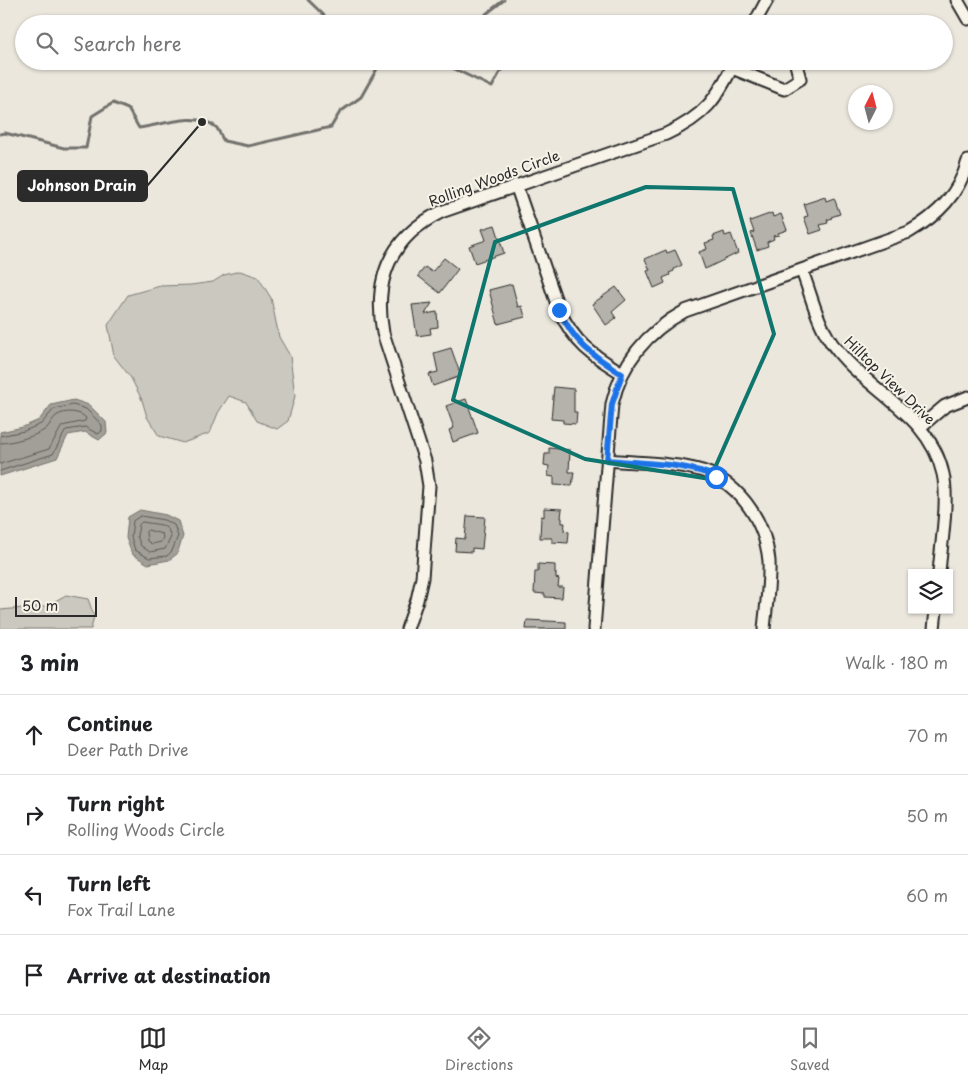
<!DOCTYPE html>
<meta charset="utf-8">
<style>
:root{--surface:#fff;--page:#f2f2f2;--text:#202124;--muted:#757577;--line:#e0e0e0;--accent:#2b2b2b}
body{margin:0;font-family:"Playpen Sans",sans-serif;background:var(--page);color:var(--text)}
.controls{position:absolute;right:15px;bottom:15px;display:grid;overflow:hidden;border-radius:0px;box-shadow:0 1px 4px #0004}
.controls button{width:45px;height:45px;display:grid;place-items:center;padding:0;border:0;border-bottom:1px solid var(--line);background:var(--surface);color:var(--text);font:25px sans-serif}
.compass{position:absolute;left:848px;top:85px;width:45px;height:45px;border-radius:50%;background:var(--surface);box-shadow:0 1px 4px #0004;rotate:6deg}
.scale{position:absolute;left:15px;bottom:12px;width:82px;box-sizing:border-box;padding-left:5px;border:2px solid #2b2b2b;border-top:0;font-size:14px;line-height:18px;white-space:nowrap;color:#2b2b2b;-webkit-text-stroke:4px #f7f3e8;paint-order:stroke}
.stop{position:absolute;width:15px;height:15px;margin:-11px;border:4px solid #1a73e8;border-radius:50%;background:#fff}
.stop.end{background:#1a73e8;border-color:#fff;box-shadow:0 1px 5px #0008}
.list{margin:0;padding:0;list-style:none}
h2{display:flex;justify-content:space-between;align-items:center;height:65px;margin:0;padding:0 20px;font-size:21px}
h2 small{font-size:16px;font-weight:400;color:var(--muted)}
.list li{display:grid;grid-template-columns:32px 1fr auto;gap:15px;align-items:center;box-sizing:border-box;height:80px;padding:0 20px;border-top:1px solid var(--line)}
.list b{display:block;font-size:19px;white-space:nowrap}
.list p{margin:0;font-size:16px;white-space:nowrap;color:var(--muted)}
.list em{font-size:16px;font-style:normal;color:var(--muted)}
.icon{flex:none;width:28px;height:28px;fill:none;stroke:currentColor;stroke-width:2;stroke-linecap:round;stroke-linejoin:round}
.map{position:relative;flex:none;width:968px;height:629px;overflow:hidden}
.search{position:absolute;background:var(--surface);box-shadow:0 1px 4px #0004;left:15px;right:15px;top:15px;height:55px;display:flex;align-items:center;gap:12px;box-sizing:border-box;padding:0 18px;border-radius:28px;color:var(--muted);font-size:19px}
.sheet{height:385px;background:var(--surface)}
nav{display:flex;justify-content:space-around;align-items:center;box-sizing:border-box;height:70px;border-top:1px solid var(--line);background:var(--surface);font-size:14px;color:var(--muted)}
nav a{display:grid;justify-items:center;gap:2px}
nav .on{color:var(--accent)}
.map>svg:first-child{display:block}
.green{fill:#cbc8bf;stroke:#7b7a75}
.water{fill:#a29f98;stroke:#72716c}
.lines{fill:none;stroke-linecap:round;stroke-linejoin:round}
.shore{stroke:#5b5957;stroke-width:1}
.stream{stroke:#72716c;stroke-width:3}
.building{fill:#b5b2ab;stroke:#2b2b2b}
.street-casing{stroke:#2b2b2b;stroke-width:15}
.street{stroke:#f7f3e8;stroke-width:11}
.route{stroke:#1a73e8;stroke-width:6}
.marked{fill:none;stroke:#0f766e;stroke-width:4;stroke-linejoin:round}
.labels{text-anchor:middle;dominant-baseline:central;stroke-width:4;stroke-linejoin:round;paint-order:stroke}
.street-label{font-size:14px;fill:#2b2b2b;stroke:#f7f3e8}
.leader{fill:none;stroke:#2b2b2b;stroke-width:2}
.callout-dot{fill:#2b2b2b;stroke:#f7f3e8;stroke-width:2}
.callout{fill:#2b2b2b;stroke:#2b2b2b;stroke-width:2}
.callout-label{font-size:15px;text-anchor:middle;font-weight:bold;fill:#fff}
</style>
<div class="map">
<svg width="968" height="629" viewBox="0 0 968 629">
<rect width="100%" height="100%" fill="#ebe7dd"/>
<filter id="ink" filterUnits="userSpaceOnUse"><feTurbulence type="fractalNoise" baseFrequency=".02" numOctaves="2"/><feDisplacementMap in="SourceGraphic" scale="10" xChannelSelector="R" yChannelSelector="G"/><feConvolveMatrix kernelMatrix="1 2 1 2 8 2 1 2 1" color-interpolation-filters="sRGB"/></filter>
<g filter="url(#ink)">
<g class="green">
<polygon points="240,271 258,277 271,298 279,337 290,356 295,396 288,421 277,429 257,421 246,402 229,396 218,413 210,433 183,443 159,436 147,417 142,400 131,378 114,356 108,325 128,295 160,286 191,285 213,282 224,275"/>
<polygon points="66,595 88,599 94,616 91,629 0,629 0,610 46,606"/>
</g>
<g class="water">
<polygon points="74,400 89,405 106,422 107,433 99,440 85,432 68,435 57,458 0,476 0,432 23,427 39,420 51,405"/>
<polygon points="140,510 166,515 178,521 183,536 177,554 169,560 148,564 132,554 126,538 128,517"/>
</g>
<g class="lines">
<g class="shore">
<polyline points="0,436 24,431 41,424 54,409 73,405 86,409 102,425 102,431 98,434 85,427 66,430 53,454 0,471"/>
<path d="M0,443C12,443 36,436 46,429C50,425 52,419 56,416C64,410 80,411 86,418L85,421L62,426L49,449L0,464"/>
<polygon points="141,516 164,520 174,525 178,536 172,551 167,556 149,558 135,550 131,537 133,521"/>
<polygon points="142,522 162,525 168,529 171,537 165,549 150,552 141,546 137,536 139,525"/>
<polygon points="148,530 162,534 163,537 161,542 152,544 147,541 146,532"/>
</g>
<g class="stream">
<polyline points="308,0 333,24"/>
<polyline points="485,24 486,14 504,0"/>
<polyline points="371,61 378,67"/>
<polyline points="378,67 440,62 492,87 506,61"/>
<path d="M0,134L5,133L64,148H86L92,116L113,103L128,109L139,128C162,125 196,111 216,127C219,130 221,137 224,141L248,146L331,127L340,112L361,97L378,67"/>
</g>
</g>
<g class="building">
<polygon points="825,197 826,201 834,198 840,214 831,217 832,218 827,220 828,223 820,225 822,230 810,234 804,217 808,216 804,204"/>
<polygon points="772,213 773,217 781,214 787,230 778,233 779,235 773,236 774,239 767,242 768,246 757,250 751,233 754,232 750,221"/>
<polygon points="495,225 504,253 475,263 469,246 486,240 482,229"/>
<polygon points="724,232 725,236 731,234 738,253 705,269 699,252 707,249 705,243 714,240 713,236"/>
<polygon points="666,250 667,253 675,250 682,265 674,269 674,271 669,273 670,275 663,278 665,283 654,288 647,271 650,270 645,259"/>
<polygon points="444,258 458,269 440,293 418,276 425,267 432,272"/>
<polygon points="512,284 518,307 522,306 525,317 498,324 489,290"/>
<polygon points="616,287 626,300 612,312 616,318 606,325 592,304"/>
<polygon points="432,303 425,314 437,312 438,327 430,328 431,334 417,336 412,305"/>
<polygon points="451,348 461,376 433,386 429,374 438,372 434,353"/>
<polygon points="554,387 574,389 574,412 577,412 576,424 563,423 563,420 551,419"/>
<polygon points="466,399 478,433 453,442 449,430 454,428 446,406"/>
<polygon points="549,448 570,450 569,472 574,472 572,486 554,485 554,477 548,476 549,466 544,465 545,454 549,454"/>
<polygon points="544,508 562,509 561,518 562,518 562,523 565,523 564,531 569,532 568,543 552,542 552,538 540,538 541,516 544,517"/>
<polygon points="467,516 485,517 482,549 472,548 472,552 455,551 456,538 465,539"/>
<polygon points="538,564 555,565 555,573 556,573 556,578 559,579 558,587 563,587 562,598 545,597 545,594 534,593 535,572 538,572"/>
<polygon points="527,620 566,622 566,629 526,629"/>
</g>
<g class="lines">
<defs>
<g id="street">
<polyline points="957,0 968,19"/>
<polyline points="754,24 767,0"/>
<polyline points="732,68 784,89 800,79 795,61"/>
<path d="M516,185L559,310C575,344 591,354 622,373"/>
<path d="M802,271C812,297 818,328 837,350C872,394 930,415 943,474C949,500 941,545 939,573"/>
<polyline points="920,427 945,406 968,397"/>
<path d="M607,460C636,463 667,462 695,469C736,478 765,519 769,561C770,583 766,607 764,629"/>
<path d="M407,629L417,600L422,578L429,486L425,461L383,333C373,278 391,237 441,212L666,134C705,116 717,99 735,61"/>
<path d="M594,629L612,404C622,361 647,332 685,311L909,232C938,215 959,194 968,161"/>
<polyline points="934,629 936,610"/>
</g>
</defs>
<use href="#street" class="street-casing"/>
<use href="#street" class="street"/>
</g>
</g>
<g class="lines" filter="url(#ink)">
<path class="route" d="M559,310C575,344 591,354 622,374L612,404L607,460C643,464 683,462 716,477"/>
</g>
<path class="marked" d="M646,187L733,189L774,334L710,479L585,459L453,400L495,242Z"/>
<g class="labels">
<g class="street-label">
<text transform="translate(494 178) rotate(-20)">Rolling Woods Circle</text>
<text transform="translate(890 380) rotate(44)">Hilltop View Drive</text>
</g>
</g>
<path class="leader" d="M202 122L147 186"/>
<circle class="callout-dot" cx="202" cy="122" r="5"/>
<rect class="callout" x="18" y="171" width="129" height="30" rx="5"/>
<g class="callout-label">
<text x="82" y="191">Johnson Drain</text>
</g>
</svg>
<div class="controls">
<button><svg class="icon" aria-label="layers" viewBox="0 0 24 24"><path d="M12 4l9 5-9 5-9-5zM3 14l9 5 9-5"/></svg></button>
</div>
<svg class="compass" viewBox="-18 -18 36 36"><path d="M0-13l5 13h-10z" fill="#e53935"/><path d="M0 13l5-13h-10z" fill="#757577"/></svg>
<div class="scale">50 m</div>
<div class="stop" style="left:716px;top:477px"></div>
<div class="stop end" style="left:559px;top:310px"></div>
<div class="search"><svg class="icon" aria-label="search" viewBox="0 0 24 24"><circle cx="10" cy="10" r="6"/><path d="M15 15l6 6"/></svg>Search here</div>
</div>
<section class="sheet">
<h2>3 min<small>Walk · 180 m</small></h2>
<ul class="list">
<li><svg class="icon" aria-label="ahead" viewBox="0 0 24 24"><path d="M12 20V5M6 11l6-6 6 6"/></svg><div><b>Continue</b><p>Deer Path Drive</p></div><em>70 m</em></li>
<li><svg class="icon" aria-label="right" viewBox="0 0 24 24"><path d="M7 20v-9h11M14 6l5 5-5 5"/></svg><div><b>Turn right</b><p>Rolling Woods Circle</p></div><em>50 m</em></li>
<li><svg class="icon" aria-label="left" viewBox="0 0 24 24"><path d="M17 20v-9H6M10 6l-5 5 5 5"/></svg><div><b>Turn left</b><p>Fox Trail Lane</p></div><em>60 m</em></li>
<li><svg class="icon" aria-label="arrive" viewBox="0 0 24 24"><path d="M6 21V4h12l-3 4 3 4H6"/></svg><div><b>Arrive at destination</b></div></li>
</ul>
</section>
<nav>
<a class="on"><svg class="icon" aria-label="map" viewBox="0 0 24 24"><path d="M3 6l6-2 6 2 6-2v14l-6 2-6-2-6 2zM9 4v14M15 6v14"/></svg>Map</a>
<a><svg class="icon" aria-label="directions" viewBox="0 0 24 24"><path d="M12 3l9 9-9 9-9-9zM9 14v-3h6M13 9l2 2-2 2"/></svg>Directions</a>
<a><svg class="icon" aria-label="saved" viewBox="0 0 24 24"><path d="M7 4h10v16l-5-4-5 4z"/></svg>Saved</a>
</nav>
